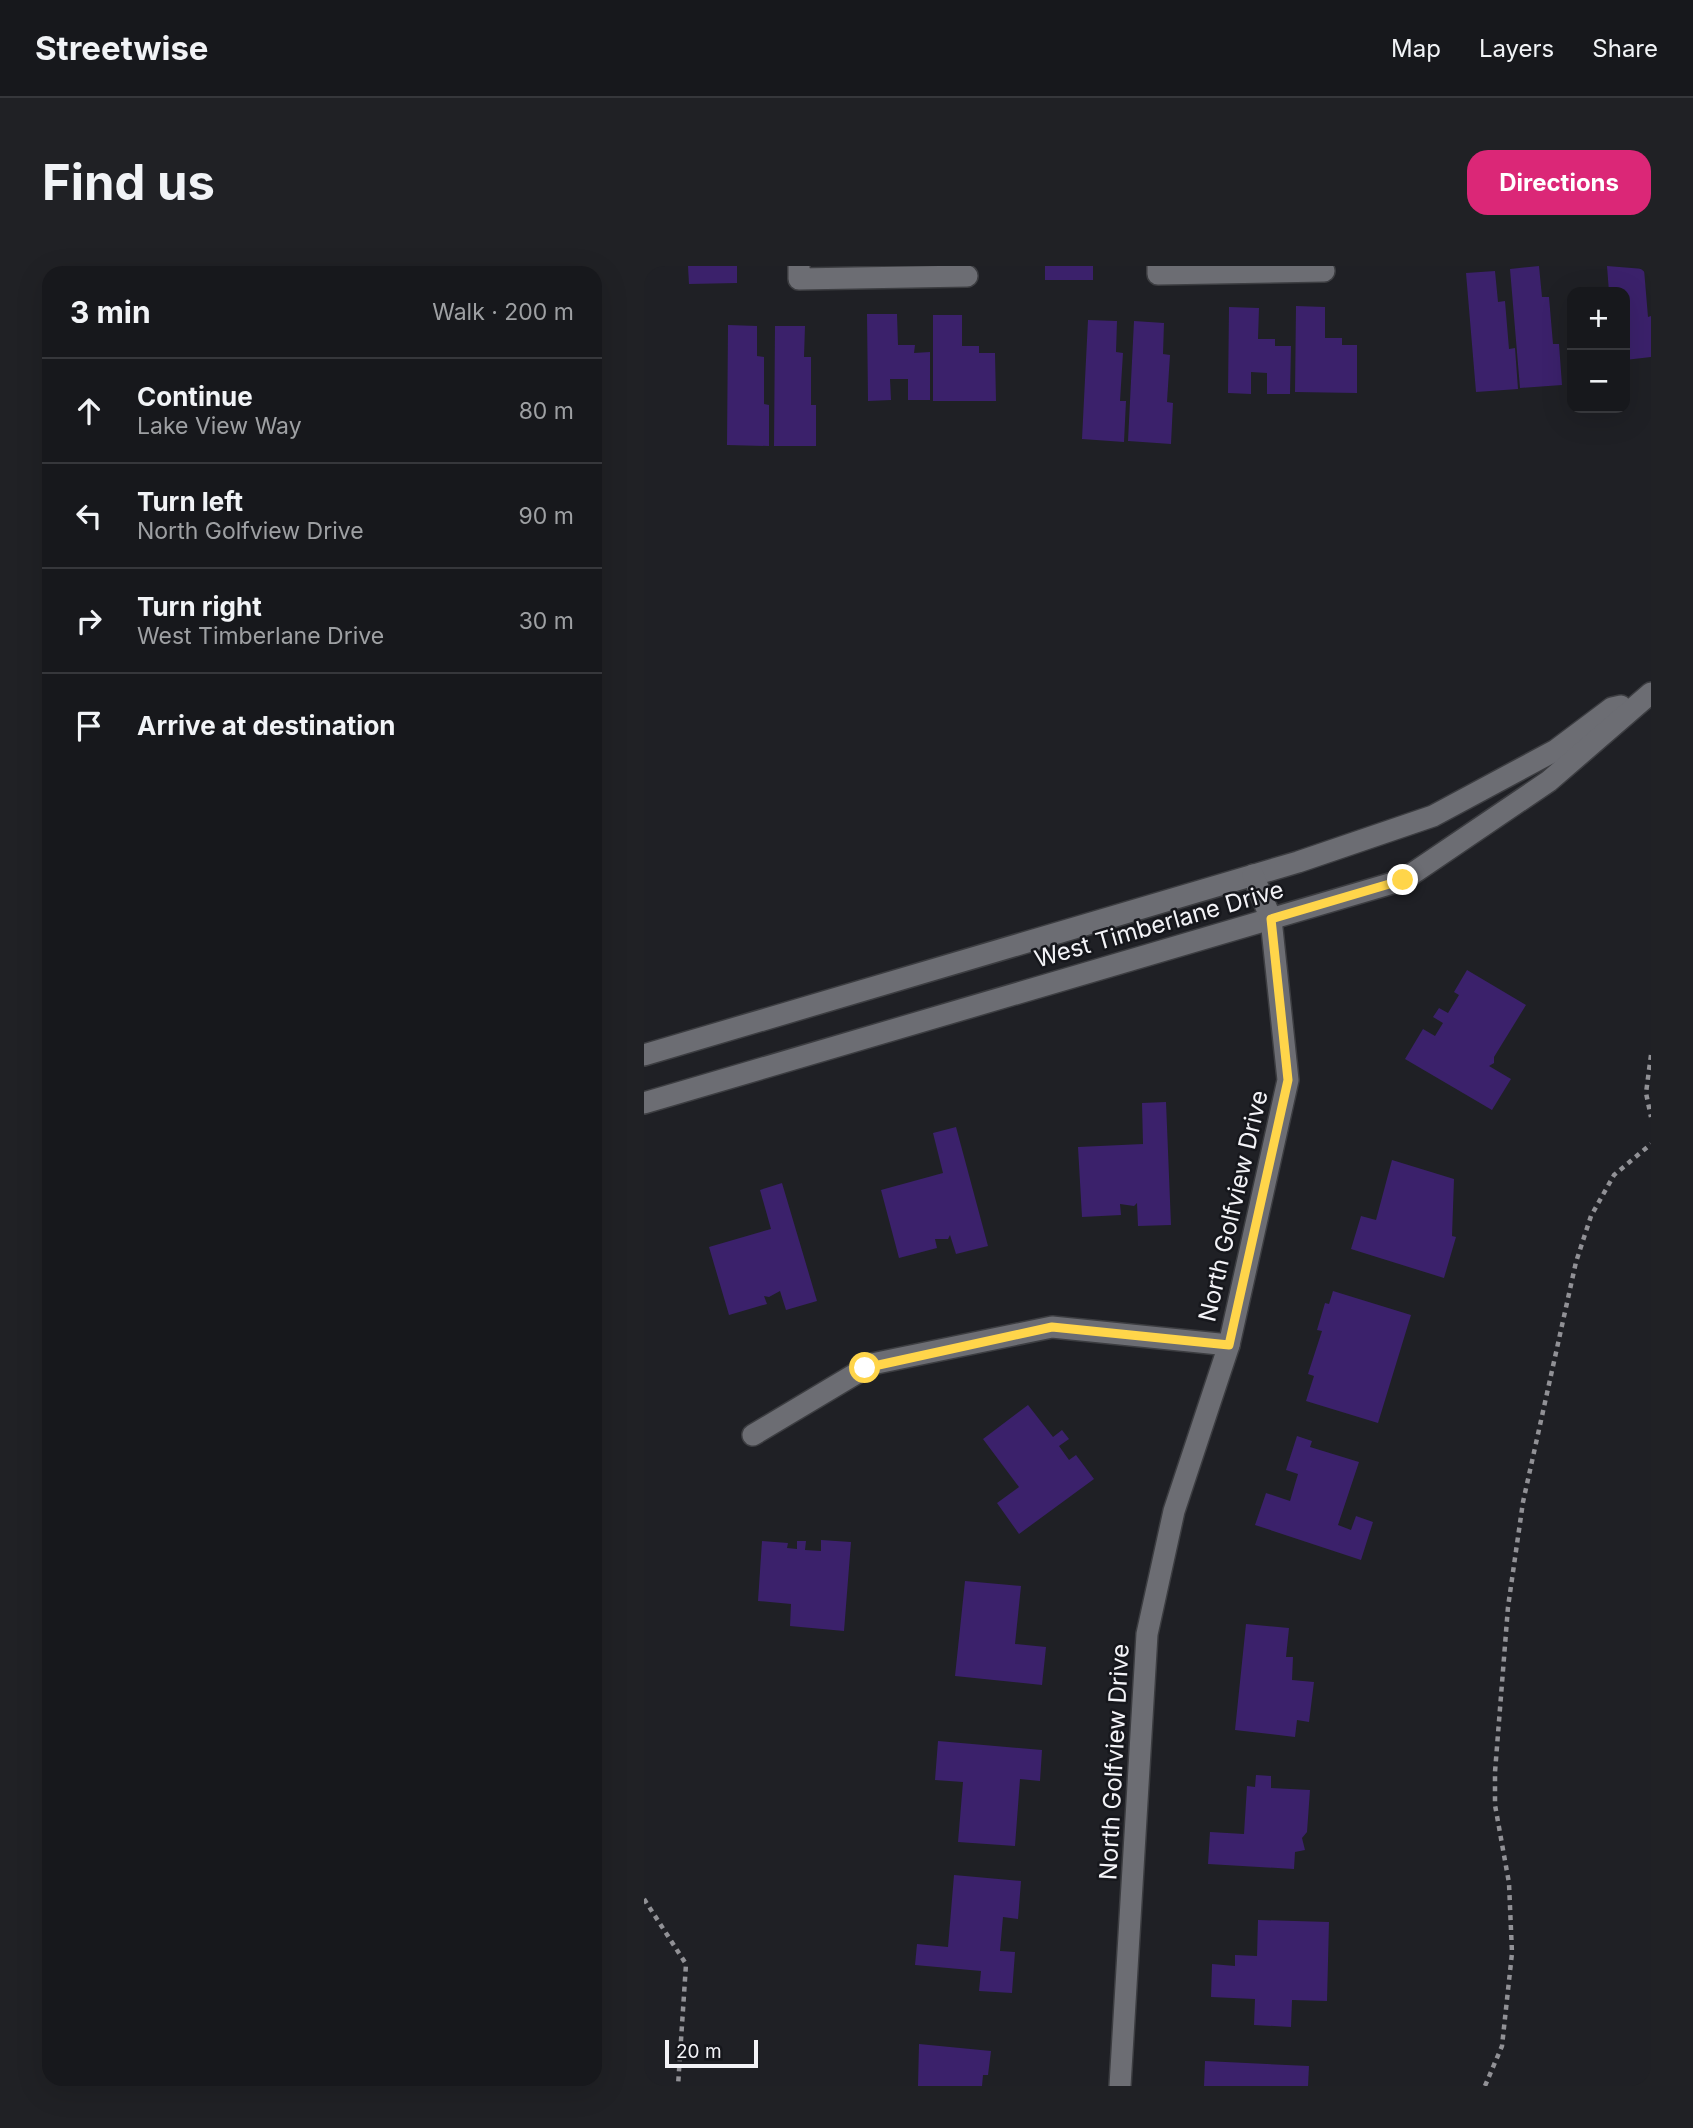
<!DOCTYPE html>
<meta charset="utf-8">
<style>
:root{--surface:#17181c;--page:#202125;--text:#f1f3f6;--muted:#9ea0a3;--line:#36373b;--accent:#db2777}
body{margin:0;font-family:Inter,sans-serif;background:var(--page);color:var(--text)}
.controls{position:absolute;right:21px;top:21px;display:grid;overflow:hidden;border-radius:14px;box-shadow:0 7px 28px #0002}
.controls button{width:63px;height:63px;display:grid;place-items:center;padding:0;border:0;border-bottom:2px solid var(--line);background:var(--surface);color:var(--text);font:35px sans-serif}
.scale{position:absolute;left:21px;bottom:18px;width:93px;box-sizing:border-box;padding-left:7px;border:4px solid #f3f3f7;border-top:0;font-size:19px;line-height:24px;white-space:nowrap;color:#f3f3f7;-webkit-text-stroke:5px #16171c;paint-order:stroke}
.stop{position:absolute;width:21px;height:21px;margin:-16px;border:5px solid #ffd54a;border-radius:50%;background:#fff}
.stop.end{background:#ffd54a;border-color:#fff;box-shadow:0 2px 7px #0008}
.list{margin:0;padding:0;list-style:none}
h2{display:flex;justify-content:space-between;align-items:center;height:91px;margin:0;padding:0 28px;font-size:30px}
h2 small{font-size:23px;font-weight:400;color:var(--muted)}
.list li{display:grid;grid-template-columns:46px 1fr auto;gap:21px;align-items:center;box-sizing:border-box;height:105px;padding:0 28px;border-top:2px solid var(--line)}
.list b{display:block;font-size:26px;white-space:nowrap}
.list p{margin:0;font-size:23px;white-space:nowrap;color:var(--muted)}
.list em{font-size:23px;font-style:normal;color:var(--muted)}
.icon{flex:none;width:38px;height:38px;fill:none;stroke:currentColor;stroke-width:2;stroke-linecap:round;stroke-linejoin:round}
.map{position:relative;flex:none;width:1007px;height:1820px;overflow:hidden;border-radius:21px}
header{display:flex;align-items:center;gap:42px;box-sizing:border-box;height:98px;padding:0 35px;background:var(--surface);border-bottom:2px solid var(--line)}
header strong{font-size:33px}
nav{display:flex;gap:38px;margin-inline-start:auto;font-size:24px}
.intro{display:flex;align-items:center;justify-content:space-between;box-sizing:border-box;height:168px;padding:0 42px}
h1{margin:0;font-size:49px}
.button{padding:18px 32px;border-radius:21px;background:var(--accent);color:#fff;font-size:24px;font-weight:700}
main{display:flex;gap:42px;padding:0 42px}
aside{flex:1;background:var(--surface);border-radius:21px;box-shadow:0 7px 28px #0002}
.map>svg:first-child{display:block}
.building{fill:#3b216b}
.lines{fill:none;stroke-linecap:round;stroke-linejoin:round}
.street-casing{stroke:#3c3d41;stroke-width:24}
.path{stroke:#919196;stroke-width:4.5;stroke-dasharray:5 5;stroke-linecap:butt}
.street{stroke:#6c6d73;stroke-width:21}
.route{stroke:#ffd54a;stroke-width:9}
.labels{text-anchor:middle;dominant-baseline:central;stroke-width:5;stroke-linejoin:round;paint-order:stroke}
.street-label{font-size:24px;fill:#f3f3f7;stroke:#16171c}
</style>
<header>
<strong>Streetwise</strong>
<nav><a>Map</a><a>Layers</a><a>Share</a></nav>
</header>
<div class="intro"><h1>Find us</h1><a class="button">Directions</a></div>
<main>
<aside>
<h2>3 min<small>Walk · 200 m</small></h2>
<ul class="list">
<li><svg class="icon" aria-label="ahead" viewBox="0 0 24 24"><path d="M12 20V5M6 11l6-6 6 6"/></svg><div><b>Continue</b><p>Lake View Way</p></div><em>80 m</em></li>
<li><svg class="icon" aria-label="left" viewBox="0 0 24 24"><path d="M17 20v-9H6M10 6l-5 5 5 5"/></svg><div><b>Turn left</b><p>North Golfview Drive</p></div><em>90 m</em></li>
<li><svg class="icon" aria-label="right" viewBox="0 0 24 24"><path d="M7 20v-9h11M14 6l5 5-5 5"/></svg><div><b>Turn right</b><p>West Timberlane Drive</p></div><em>30 m</em></li>
<li><svg class="icon" aria-label="arrive" viewBox="0 0 24 24"><path d="M6 21V4h12l-3 4 3 4H6"/></svg><div><b>Arrive at destination</b></div></li>
</ul>
</aside>
<div class="map">
<svg width="1007" height="1820" viewBox="0 0 1007 1820">
<rect width="100%" height="100%" fill="#1f2025"/>
<g class="building">
<polygon points="44,0 93,0 93,17 45,18"/>
<rect x="401" y="0" width="48" height="14"/>
<polygon points="895,0 898,31 905,31 909,78 915,78 918,119 876,122 866,3"/>
<polygon points="963,0 1000,3 1004,51 1007,50 1007,91 981,94 981,26 965,26"/>
<polygon points="851,5 854,36 861,35 865,83 871,82 874,123 832,126 822,7"/>
<polygon points="652,40 681,41 681,72 698,72 698,79 713,79 713,127 651,126"/>
<polygon points="585,41 615,42 614,73 631,73 631,80 647,80 646,128 623,128 623,107 607,106 607,128 584,127"/>
<polygon points="223,48 253,48 254,79 271,79 270,87 286,86 286,134 264,134 264,113 246,113 247,134 224,135"/>
<polygon points="289,49 318,49 318,80 335,80 335,87 351,87 352,135 289,135"/>
<polygon points="444,54 473,55 472,86 479,87 476,135 482,135 480,176 438,173"/>
<polygon points="490,55 520,57 519,88 526,89 523,136 529,137 527,178 484,175"/>
<polygon points="84,59 113,60 113,90 120,91 120,138 125,139 125,180 83,179"/>
<polygon points="131,60 161,60 160,91 167,91 167,139 172,139 172,180 130,180"/>
<polygon points="823,704 882,739 850,791 850,797 845,800 867,813 848,844 761,793 779,763 791,770 799,757 789,751 795,742 804,747 815,729 810,726"/>
<polygon points="522,836 527,959 494,960 493,937 490,940 476,938 477,949 438,951 434,881 499,878 498,837"/>
<polygon points="312,861 344,980 312,988 306,969 304,973 291,973 293,982 255,992 237,924 299,907 289,867"/>
<polygon points="748,894 810,913 808,970 812,971 800,1012 707,983 717,950 732,954"/>
<polygon points="138,917 173,1035 142,1044 136,1025 125,1031 120,1030 123,1038 85,1049 65,981 127,963 116,924"/>
<polygon points="689,1025 767,1049 734,1157 662,1135 670,1110 664,1108 678,1065 673,1064 681,1037 685,1038"/>
<polygon points="384,1139 409,1171 418,1164 425,1173 415,1180 425,1194 432,1189 450,1213 375,1268 353,1237 375,1221 339,1173"/>
<polygon points="653,1170 668,1175 666,1181 715,1196 694,1259 707,1264 712,1250 729,1256 717,1294 611,1259 622,1227 646,1235 654,1208 642,1204"/>
<polygon points="177,1274 207,1276 200,1365 146,1360 147,1338 114,1335 118,1275 144,1277 143,1282 153,1283 153,1275 162,1275 161,1284 177,1285"/>
<polygon points="321,1315 377,1320 371,1378 402,1381 398,1419 311,1410"/>
<polygon points="602,1358 645,1362 642,1391 649,1391 648,1414 670,1416 665,1456 653,1454 651,1471 591,1464"/>
<polygon points="294,1475 398,1484 396,1515 376,1513 371,1580 314,1576 319,1516 291,1514"/>
<polygon points="612,1509 627,1510 627,1522 666,1524 663,1566 658,1572 661,1584 651,1586 650,1603 564,1598 566,1566 600,1568 603,1520 611,1521"/>
<polygon points="310,1609 377,1615 374,1653 359,1651 356,1685 371,1686 368,1727 335,1725 337,1705 271,1699 273,1678 304,1681"/>
<polygon points="614,1654 685,1656 683,1735 648,1734 647,1761 610,1759 611,1733 567,1731 568,1698 591,1700 591,1689 613,1690"/>
<polygon points="275,1778 347,1785 344,1809 339,1809 338,1820 274,1820"/>
<polygon points="561,1795 665,1800 664,1820 560,1820"/>
</g>
<g class="lines">
<defs>
<g id="street">
<polyline points="155,0 155,13 323,10"/>
<polyline points="514,0 514,8 680,5"/>
<polyline points="0,789 654,596 789,550 912,484 968,442 977,440"/>
<polyline points="0,837 759,614 905,515 1007,427"/>
<polyline points="109,1169 228,1098 408,1061 585,1079"/>
<polyline points="476,1820 503,1368 530,1245 585,1079 644,814 627,653 609,609"/>
</g>
</defs>
<use href="#street" class="street-casing"/>
<g class="path">
<polyline points="1007,789 1002,827 1007,851"/>
<polyline points="0,1633 42,1698 34,1820"/>
<polyline points="841,1820 858,1780 868,1687 865,1617 851,1539 851,1506 864,1341 879,1236 932,996 947,950 970,909 1007,878"/>
</g>
<use href="#street" class="street"/>
</g>
<g class="lines">
<polyline class="route" points="221,1102 408,1061 585,1079 644,814 627,653 759,614"/>
</g>
<g class="labels">
<g class="street-label">
<text transform="translate(515 658) rotate(-16)">West Timberlane Drive</text>
<text transform="translate(589 940) rotate(-77)">North Golfview Drive</text>
<text transform="translate(470 1496) rotate(-87)">North Golfview Drive</text>
</g>
</g>
</svg>
<div class="controls">
<button>+</button>
<button>−</button>
</div>
<div class="scale">20 m</div>
<div class="stop" style="left:221px;top:1102px"></div>
<div class="stop end" style="left:759px;top:614px"></div>
</div>
</main>
